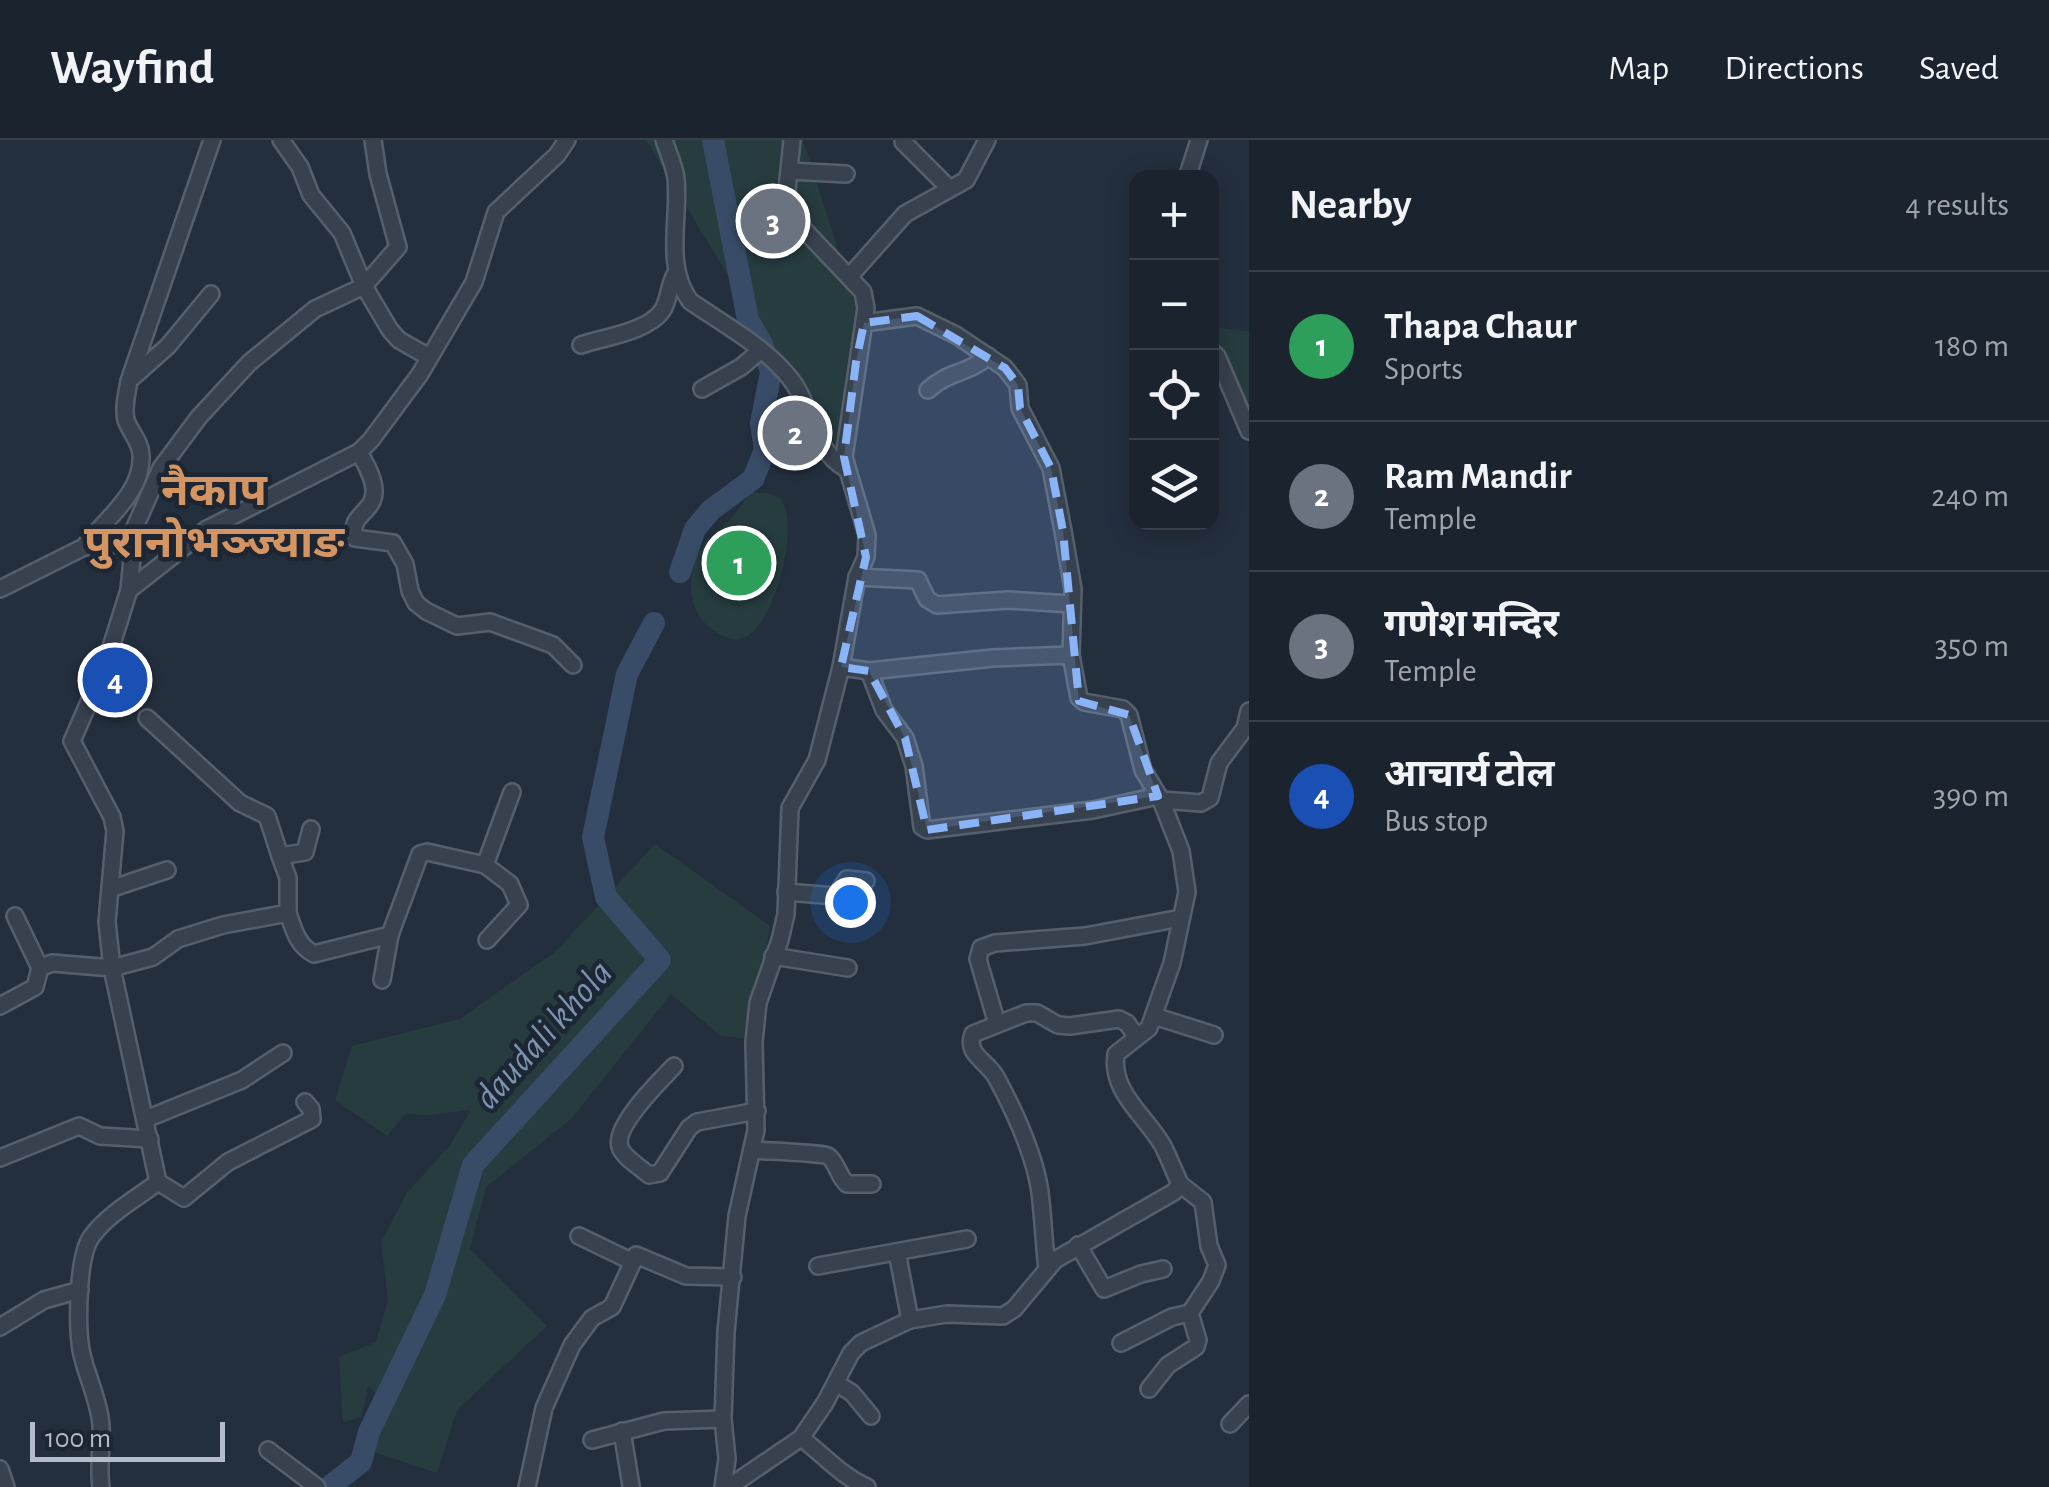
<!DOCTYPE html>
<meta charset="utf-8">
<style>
:root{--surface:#1b232e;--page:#242b36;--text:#f1f3f6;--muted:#a0a4aa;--line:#39404a;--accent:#1a73e8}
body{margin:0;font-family:"Alegreya Sans","Noto Sans Devanagari",sans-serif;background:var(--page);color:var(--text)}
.controls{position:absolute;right:30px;top:30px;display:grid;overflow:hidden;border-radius:20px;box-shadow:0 5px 25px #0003}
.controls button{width:90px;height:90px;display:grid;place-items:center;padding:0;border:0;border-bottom:2px solid var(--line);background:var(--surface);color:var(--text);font:50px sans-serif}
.scale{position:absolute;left:30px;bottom:25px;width:195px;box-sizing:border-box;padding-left:10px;border:5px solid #b4bcc9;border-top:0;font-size:28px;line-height:35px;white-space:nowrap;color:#b4bcc9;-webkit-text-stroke:8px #1d2633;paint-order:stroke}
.you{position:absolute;left:850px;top:762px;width:35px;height:35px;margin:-25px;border:8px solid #fff;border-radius:50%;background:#1a73e8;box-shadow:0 0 0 15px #1a73e833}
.badge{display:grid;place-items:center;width:65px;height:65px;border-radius:50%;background:var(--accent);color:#fff;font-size:32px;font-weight:700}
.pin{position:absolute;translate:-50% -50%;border:5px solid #fff;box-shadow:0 2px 10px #0006}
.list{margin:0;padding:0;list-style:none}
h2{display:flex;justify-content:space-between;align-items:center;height:130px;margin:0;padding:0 40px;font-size:42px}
h2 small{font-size:32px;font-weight:400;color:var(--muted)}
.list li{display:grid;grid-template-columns:65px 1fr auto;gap:30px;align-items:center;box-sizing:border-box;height:150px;padding:0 40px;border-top:2px solid var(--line)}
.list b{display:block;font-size:38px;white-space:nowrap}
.list p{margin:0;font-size:32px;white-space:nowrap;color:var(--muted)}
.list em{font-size:32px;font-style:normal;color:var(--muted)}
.icon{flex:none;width:55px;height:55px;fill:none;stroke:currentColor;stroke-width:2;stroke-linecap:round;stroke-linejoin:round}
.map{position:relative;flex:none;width:1249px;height:1347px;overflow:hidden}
header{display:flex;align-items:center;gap:60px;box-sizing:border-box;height:140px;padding:0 50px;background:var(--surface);border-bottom:2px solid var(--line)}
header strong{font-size:48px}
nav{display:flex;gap:55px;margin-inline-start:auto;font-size:35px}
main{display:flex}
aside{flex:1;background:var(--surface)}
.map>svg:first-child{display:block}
.green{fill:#263c3f}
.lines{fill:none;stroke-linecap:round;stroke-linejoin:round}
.river{stroke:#394c67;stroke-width:22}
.minor-casing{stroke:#565f6c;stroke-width:20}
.minor{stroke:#38414e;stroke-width:15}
.marked{fill:#8ab4f8;fill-opacity:0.2;stroke:#8ab4f8;stroke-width:8;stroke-dasharray:20 12;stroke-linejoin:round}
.labels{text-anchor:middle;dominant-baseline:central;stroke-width:9;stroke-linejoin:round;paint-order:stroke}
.water-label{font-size:38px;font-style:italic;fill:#7c92b1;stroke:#1d2633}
.district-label{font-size:45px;font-weight:bold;fill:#d59563;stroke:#1d2633}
</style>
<header>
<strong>Wayfind</strong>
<nav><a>Map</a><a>Directions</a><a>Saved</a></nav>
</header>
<main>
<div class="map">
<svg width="1249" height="1347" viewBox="0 0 1249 1347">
<rect width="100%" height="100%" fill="#242f3e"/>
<g class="green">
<polygon points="646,0 803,0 864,191 844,317 790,238"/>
<polygon points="1212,187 1249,191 1249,275 1242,271 1212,196"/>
<path d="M752,353C761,353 774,352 781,360C801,384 774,489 743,498C730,502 718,494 708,486C685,467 687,425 705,402C713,392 725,387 733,377C740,368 743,360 752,353Z"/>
<polygon points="655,704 770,786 753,899 721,896 671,854 571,979 486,1047 470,1109 547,1186 457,1270 437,1333 371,1311 388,1264 368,1246 362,1277 343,1282 339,1217 376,1202 388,1160 381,1102 407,1053 451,1004 471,970 429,975 405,974 387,996 335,960 352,906 460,879 556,811"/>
</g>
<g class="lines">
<g class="river">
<polyline points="680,432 695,389 711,370 753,339 765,310 761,283 771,232 762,204 748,180 713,0"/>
<polyline points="329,1347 361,1322 369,1292 435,1155 473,1025 660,820 606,757 593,697 627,534 654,483"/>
</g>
<defs>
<g id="minor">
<polyline points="281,0 300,27 311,55 342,93 364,146 390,190 399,200 429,217"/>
<path d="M664,0C668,12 674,25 676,38C680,80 664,125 690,161C723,184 764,206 789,237C813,266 812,309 845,328"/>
<polyline points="903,2 949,48"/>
<polyline points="789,31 846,34"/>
<polyline points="1187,38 1199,0"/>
<polyline points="849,137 905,74 966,40 987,0"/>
<polyline points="864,183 917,176 956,195 1005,228 1018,245 1020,268 1051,328 1063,391 1073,449 1071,515"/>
<path d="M581,205C604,197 647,192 662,171C670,159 668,145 676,133"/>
<polyline points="1212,212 1217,216 1249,291"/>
<polyline points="132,238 168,206 211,154"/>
<polyline points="702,249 741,227 760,211"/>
<path d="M928,250C948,231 969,234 988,216"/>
<path d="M359,312C365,323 375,339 374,353C373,373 348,375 355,398L393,403L405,424L410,451L416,463L426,471L457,486L490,482L553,505L573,525"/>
<path d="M84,407C104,380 143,353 141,316C141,302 130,292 126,280C123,268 127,253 129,241L212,0"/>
<polyline points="857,437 918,440 927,459 937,465 1008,460 1071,464"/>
<polyline points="0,449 84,407 135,403"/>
<polyline points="129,450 207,389 359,312 371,300 420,234 474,142 496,72 557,15 567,0"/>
<polyline points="869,531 884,570 905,598 914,626 922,687 927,690 1093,670 1158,656"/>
<polyline points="147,578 240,663 267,676 280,716"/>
<polyline points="1161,660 1201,663 1210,658 1219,623 1245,588 1249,571"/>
<polyline points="485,725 510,744 519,765 487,800"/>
<polyline points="110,749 167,730"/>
<polyline points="786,752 836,756 847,739 866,741"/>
<polyline points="288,773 288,738 280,716 305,712 311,689"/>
<polyline points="15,776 40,828"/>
<polyline points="390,795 420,714 427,712 485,725 512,652"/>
<polyline points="773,816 848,828"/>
<path d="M0,866L35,847L40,828L52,823L112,828L153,817L178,799L223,785L288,773C294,790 297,805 314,814L390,795L382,840"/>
<polyline points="1154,876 1214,895"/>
<polyline points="997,884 978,819 981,808 995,803 1085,796 1181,778"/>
<path d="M674,926C661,940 613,986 620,1007C623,1017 641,1028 649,1035L660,1033L689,988L697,982L757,971"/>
<polyline points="146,979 242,940 283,913"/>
<path d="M752,1010C763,1011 825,1013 828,1016C837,1022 838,1036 847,1044H872"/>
<polyline points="0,1018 79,986 100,996 150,999"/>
<polyline points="158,1042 184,1058 228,1022 312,979 311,969 305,962"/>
<polyline points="579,1096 633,1122"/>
<polyline points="1078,1105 1104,1149 1141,1134 1163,1129"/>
<polyline points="897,1112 910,1180"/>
<polyline points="818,1126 967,1099"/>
<path d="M1047,1129C1044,1103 1043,1077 1040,1052C1034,1012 1015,972 996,937C986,920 965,914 973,894L1026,873H1037L1058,885L1070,886L1119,879L1127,883L1136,896"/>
<polyline points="0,1187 44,1160 80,1150"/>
<polyline points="1121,1203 1172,1177 1190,1173"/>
<polyline points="836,1243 852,1253 871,1276"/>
<polyline points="1149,1249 1168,1225 1196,1207 1198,1200 1190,1173 1211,1141 1217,1125 1209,1106 1203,1062 1180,1044"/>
<polyline points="1230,1284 1249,1264"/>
<polyline points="622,1291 631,1346"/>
<path d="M801,1298C824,1315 841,1336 867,1347"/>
<polyline points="592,1300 664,1281 723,1279"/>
<polyline points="268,1310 317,1347"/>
<polyline points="0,1329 6,1347"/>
<path d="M101,1347C98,1327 102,1306 101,1285C99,1259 86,1236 81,1210C77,1186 77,1115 92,1096C108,1074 137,1058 158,1042L112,828L107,782L115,691L112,677L72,601L106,523L129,450L135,387L161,328L199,277L249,223L315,169L364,146L398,107L378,34L373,0"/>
<polyline points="527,1347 544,1268 572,1205 592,1178 612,1167 636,1115 686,1136 733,1137"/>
<polyline points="723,1347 727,1319 723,1279 726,1192 737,1076 756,990 754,902 758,863 780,800 786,774 790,668 817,620 841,527 857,437 866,417 867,395 844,317 866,168 863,152 790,75 787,50 792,0"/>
<path d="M729,1347L801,1298L825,1263L851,1213L861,1203L910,1180L947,1174L1003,1176L1014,1169L1055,1120L1174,1052L1180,1044C1174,1031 1169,1018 1163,1006C1146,976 1110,952 1116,914L1149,888L1172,823L1187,752L1181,711L1161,660L1143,630L1129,575L1123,569L1084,562L1079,558L1071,515L993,518L869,531L841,527"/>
</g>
</defs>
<use href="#minor" class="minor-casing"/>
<use href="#minor" class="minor"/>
</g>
<path class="marked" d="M917,176L1005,228L1018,245L1020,268L1051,328L1063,391L1079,561L1129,575L1158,656L927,690L905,598L869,531L841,527L866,417L844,317L856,222L864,183Z"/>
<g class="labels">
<g class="water-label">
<text transform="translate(544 895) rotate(-48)">daudali khola</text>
</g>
<g class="district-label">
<text x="214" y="351">नैकाप<tspan x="214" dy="52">पुरानोभञ्ज्याङ</tspan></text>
</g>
</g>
</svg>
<div class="controls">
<button>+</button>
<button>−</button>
<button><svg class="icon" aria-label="locate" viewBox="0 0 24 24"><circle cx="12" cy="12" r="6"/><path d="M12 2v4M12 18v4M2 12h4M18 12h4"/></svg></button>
<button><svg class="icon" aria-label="layers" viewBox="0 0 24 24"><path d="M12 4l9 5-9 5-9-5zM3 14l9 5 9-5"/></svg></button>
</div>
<div class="scale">100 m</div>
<div class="you"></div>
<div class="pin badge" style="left:739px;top:423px;background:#2e9e5b">1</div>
<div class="pin badge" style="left:795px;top:293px;background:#6b7280">2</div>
<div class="pin badge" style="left:773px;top:81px;background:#6b7280">3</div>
<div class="pin badge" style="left:115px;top:540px;background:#1a4fb4">4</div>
</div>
<aside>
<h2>Nearby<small>4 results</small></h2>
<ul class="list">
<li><span class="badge" style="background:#2e9e5b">1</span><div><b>Thapa Chaur</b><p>Sports</p></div><em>180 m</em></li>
<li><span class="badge" style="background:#6b7280">2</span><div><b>Ram Mandir</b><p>Temple</p></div><em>240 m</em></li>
<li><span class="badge" style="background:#6b7280">3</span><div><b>गणेश मन्दिर</b><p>Temple</p></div><em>350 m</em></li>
<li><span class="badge" style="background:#1a4fb4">4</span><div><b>आचार्य टोल</b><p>Bus stop</p></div><em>390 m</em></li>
</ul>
</aside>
</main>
